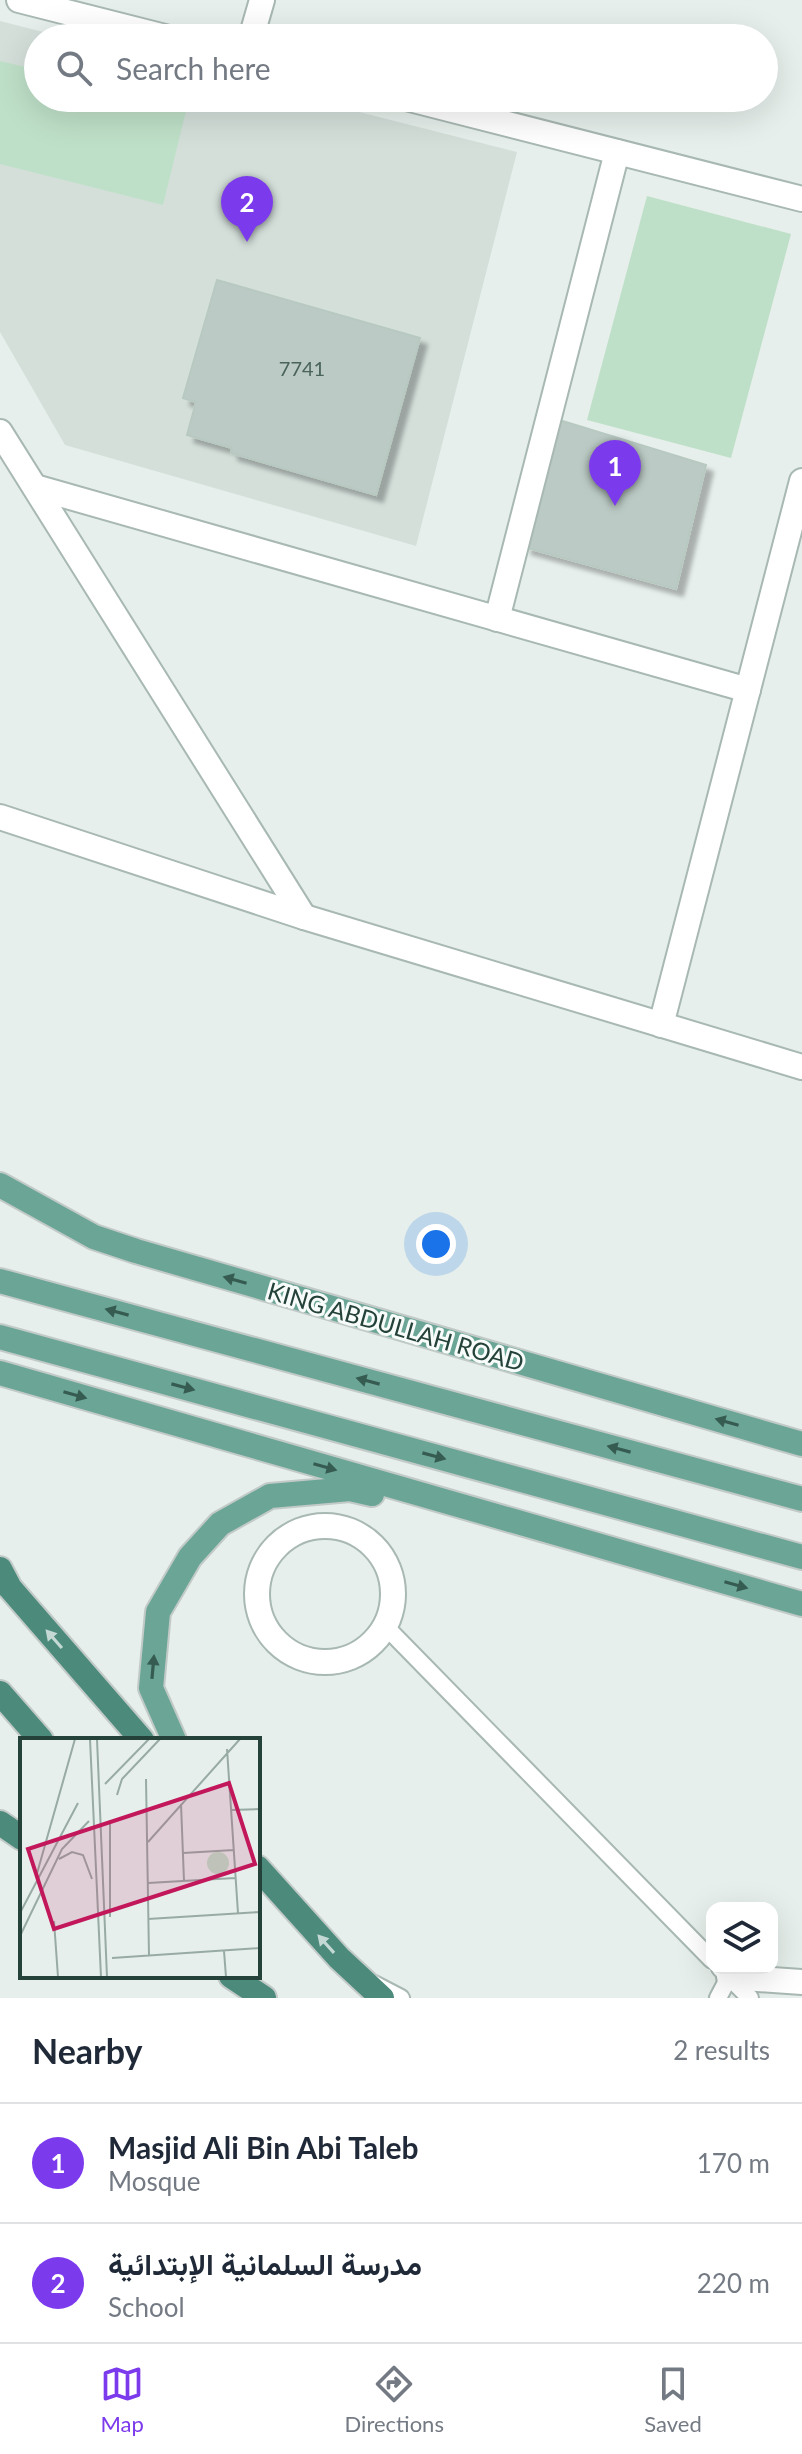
<!DOCTYPE html>
<meta charset="utf-8">
<style>
:root{--surface:#fff;--page:#f2f2f3;--text:#1f2937;--muted:#747a83;--line:#e0e1e3;--accent:#7c3aed}
body{margin:0;font-family:Lato,Vazirmatn,sans-serif;background:var(--page);color:var(--text)}
.controls{position:absolute;right:24px;bottom:24px;display:grid;overflow:hidden;border-radius:16px;box-shadow:0 8px 32px #0002}
.controls button{width:72px;height:72px;display:grid;place-items:center;padding:0;border:0;border-bottom:2px solid var(--line);background:var(--surface);color:var(--text);font:40px sans-serif}
.you{position:absolute;left:436px;top:1244px;width:28px;height:28px;margin:-20px;border:6px solid #fff;border-radius:50%;background:#1a73e8;box-shadow:0 0 0 12px #1a73e833}
.badge{display:grid;place-items:center;width:52px;height:52px;border-radius:50%;background:var(--accent);color:#fff;font-size:26px;font-weight:700}
.pin{position:absolute;translate:-50% -66px;filter:drop-shadow(0 2px 4px #0008)}
.pin::after{content:'';position:absolute;top:42px;width:28px;height:24px;background:inherit;clip-path:polygon(0 0,100% 0,50% 100%)}
.list{margin:0;padding:0;list-style:none}
h2{display:flex;justify-content:space-between;align-items:center;height:104px;margin:0;padding:0 32px;font-size:34px}
h2 small{font-size:26px;font-weight:400;color:var(--muted)}
.list li{display:grid;grid-template-columns:52px 1fr auto;gap:24px;align-items:center;box-sizing:border-box;height:120px;padding:0 32px;border-top:2px solid var(--line)}
.list b{display:block;font-size:30px;white-space:nowrap}
.list p{margin:0;font-size:26px;white-space:nowrap;color:var(--muted)}
.list em{font-size:26px;font-style:normal;color:var(--muted)}
.icon{flex:none;width:44px;height:44px;fill:none;stroke:currentColor;stroke-width:2;stroke-linecap:round;stroke-linejoin:round}
.map{position:relative;flex:none;width:802px;height:1998px;overflow:hidden}
.search{position:absolute;background:var(--surface);box-shadow:0 8px 32px #0002;left:24px;right:24px;top:24px;height:88px;display:flex;align-items:center;gap:20px;box-sizing:border-box;padding:0 28px;border-radius:44px;color:var(--muted);font-size:30px}
.sheet{height:344px;background:var(--surface)}
nav{display:flex;justify-content:space-around;align-items:center;box-sizing:border-box;height:112px;border-top:2px solid var(--line);background:var(--surface);font-size:22px;color:var(--muted)}
nav a{display:grid;justify-items:center;gap:4px}
nav .on{color:var(--accent)}
.map>svg:first-child{display:block}
.built{fill:#d4dfda}
.green{fill:#bfe0c8}
.building{fill:#bbcac4;stroke:#b8c9c2;stroke-width:2;filter:url(#shadow)}
.lines{fill:none;stroke-linecap:round;stroke-linejoin:round}
.service-casing{stroke:#a8b8b2;stroke-width:20}
.minor-casing{stroke:#a8b8b2;stroke-width:28}
.primary-casing{stroke:#c2cac8;stroke-width:28}
.trunk-casing{stroke:#c2cac8;stroke-width:28}
.service{stroke:#fff;stroke-width:16}
.minor{stroke:#fff;stroke-width:24}
.primary{stroke:#6aa596;stroke-width:24}
.trunk{stroke:#4c8a7c;stroke-width:24}
.oneway{fill:#365b51}
.oneway2{fill:#c4d9d4}
.labels{text-anchor:middle;dominant-baseline:central;stroke-width:6;stroke-linejoin:round;paint-order:stroke}
.number-label{font-size:20px;fill:#4a645c}
.street-label{font-size:24px;fill:#24423a;stroke:#f7fbf9}
.inset-road{fill:none;stroke:#98aaa4;stroke-width:2}
.view{fill:#c2185b;fill-opacity:0.15;stroke:#c2185b;stroke-width:4}
.inset-edge{fill:none;stroke:#24423a;stroke-width:4}
</style>
<div class="map">
<svg width="802" height="1998" viewBox="0 0 802 1998">
<defs>
<filter id="shadow"><feDropShadow dx="7" dy="7" stdDeviation="2" flood-color="#0004"/></filter>
</defs>
<rect width="100%" height="100%" fill="#e6efeb"/>
<polygon class="built" points="0,21 67,38 38,38 38,98 304,98 517,152 416,546 65,445 0,332"/>
<g class="green">
<polygon points="0,61 38,70 38,98 152,98 187,107 163,205 0,164"/>
<polygon points="647,196 791,234 731,458 587,420"/>
</g>
<g class="building">
<polygon points="217,280 420,338 376,495 231,453 232,448 187,435 196,402 183,398"/>
<polygon points="556,419 706,465 676,589 524,547"/>
</g>
<g class="lines">
<defs>
<g id="service">
<polyline points="385,1626 712,1960"/>
<polyline points="720,1968 750,1998"/>
<polyline points="374,1984 401,1998"/>
<polyline points="718,1998 729,1977"/>
</g>
<g id="minor">
<polyline points="19,0 169,38"/>
<polyline points="251,38 262,0"/>
<polyline points="406,98 802,199"/>
<polyline points="0,432 304,917"/>
<polyline points="35,487 748,690"/>
<polyline points="497,619 617,152"/>
<polyline points="0,817 304,917 802,1067"/>
<polyline points="661,1025 802,481"/>
<circle cx="325" cy="1594" r="68"/>
<polyline points="729,1977 802,1982"/>
</g>
<g id="primary">
<polyline points="0,1185 94,1237 136,1251 802,1444"/>
<polyline points="0,1281 802,1499"/>
<polyline points="0,1337 802,1557"/>
<polyline points="0,1373 802,1604"/>
<polyline points="174,1740 151,1688 158,1612 190,1557 220,1524 270,1496 350,1489 372,1494"/>
</g>
<g id="trunk">
<polyline points="0,1569 10,1588 142,1740"/>
<polyline points="0,1693 41,1740"/>
<polyline points="0,1823 22,1838"/>
<polyline points="258,1868 339,1958 382,1998"/>
<polyline points="231,1976 264,1998"/>
</g>
</defs>
<use href="#service" class="service-casing"/>
<use href="#minor" class="minor-casing"/>
<use href="#primary" class="primary-casing"/>
<use href="#trunk" class="trunk-casing"/>
<use href="#service" class="service"/>
<use href="#minor" class="minor"/>
<use href="#primary" class="primary"/>
<use href="#trunk" class="trunk"/>
</g>
<defs><path id="oneway-solid" d="M-6-.8H1V-3.2L6.5 0L1 3.2V.8H-6Z" transform="scale(2)"/></defs>
<g class="oneway">
<use href="#oneway-solid" transform="translate(235 1280) rotate(-164)"/>
<use href="#oneway-solid" transform="translate(117 1312) rotate(-165)"/>
<use href="#oneway-solid" transform="translate(368 1381) rotate(-165)"/>
<use href="#oneway-solid" transform="translate(183 1387) rotate(15)"/>
<use href="#oneway-solid" transform="translate(75 1395) rotate(16)"/>
<use href="#oneway-solid" transform="translate(727 1422) rotate(-164)"/>
<use href="#oneway-solid" transform="translate(619 1449) rotate(-165)"/>
<use href="#oneway-solid" transform="translate(434 1456) rotate(15)"/>
<use href="#oneway-solid" transform="translate(325 1467) rotate(16)"/>
<use href="#oneway-solid" transform="translate(736 1585) rotate(16)"/>
<use href="#oneway-solid" transform="translate(153 1667) rotate(-85)"/>
</g>
<g class="oneway2">
<use href="#oneway-solid" transform="translate(54 1639) rotate(-131)"/>
<use href="#oneway-solid" transform="translate(326 1944) rotate(-132)"/>
</g>
<g class="labels">
<g class="number-label">
<text x="302" y="368">7741</text>
</g>
<g class="street-label">
<text transform="translate(396 1326) rotate(16)">KING ABDULLAH ROAD</text>
</g>
</g>
<g transform="translate(20 1738)">
<rect width="240" height="240" fill="#e6efeb"/>
<path d="M187 125a11 11 0 1 1 22 0a11 11 0 1 1-22 0Z" fill="#bfe0c8"/>
<path class="inset-road" d="M70,1L81,239M77,1L87,239M207,11L218,175M126,41L129,218M85,46L129,1M97,57L102,41L140,1M161,66L164,143M211,72L240,71M128,104L220,1M163,115L214,112M39,121L52,114L63,117L72,141M16,139L55,1M128,145L215,140M0,175L58,65M90,179V82M128,181L240,174M34,183L38,239M0,198L42,111L69,83M204,213L206,239M92,220L240,210"/>
<path class="view" d="M209,45L235,126L34,191L8,111Z"/>
<rect width="240" height="240" class="inset-edge"/>
</g>
</svg>
<div class="controls">
<button><svg class="icon" aria-label="layers" viewBox="0 0 24 24"><path d="M12 4l9 5-9 5-9-5zM3 14l9 5 9-5"/></svg></button>
</div>
<div class="you"></div>
<div class="pin badge" style="left:615px;top:506px">1</div>
<div class="pin badge" style="left:247px;top:242px">2</div>
<div class="search"><svg class="icon" aria-label="search" viewBox="0 0 24 24"><circle cx="10" cy="10" r="6"/><path d="M15 15l6 6"/></svg>Search here</div>
</div>
<section class="sheet">
<h2>Nearby<small>2 results</small></h2>
<ul class="list">
<li><span class="badge">1</span><div><b>Masjid Ali Bin Abi Taleb</b><p>Mosque</p></div><em>170 m</em></li>
<li><span class="badge">2</span><div><b>مدرسة السلمانية الإبتدائية</b><p>School</p></div><em>220 m</em></li>
</ul>
</section>
<nav>
<a class="on"><svg class="icon" aria-label="map" viewBox="0 0 24 24"><path d="M3 6l6-2 6 2 6-2v14l-6 2-6-2-6 2zM9 4v14M15 6v14"/></svg>Map</a>
<a><svg class="icon" aria-label="directions" viewBox="0 0 24 24"><path d="M12 3l9 9-9 9-9-9zM9 14v-3h6M13 9l2 2-2 2"/></svg>Directions</a>
<a><svg class="icon" aria-label="saved" viewBox="0 0 24 24"><path d="M7 4h10v16l-5-4-5 4z"/></svg>Saved</a>
</nav>
